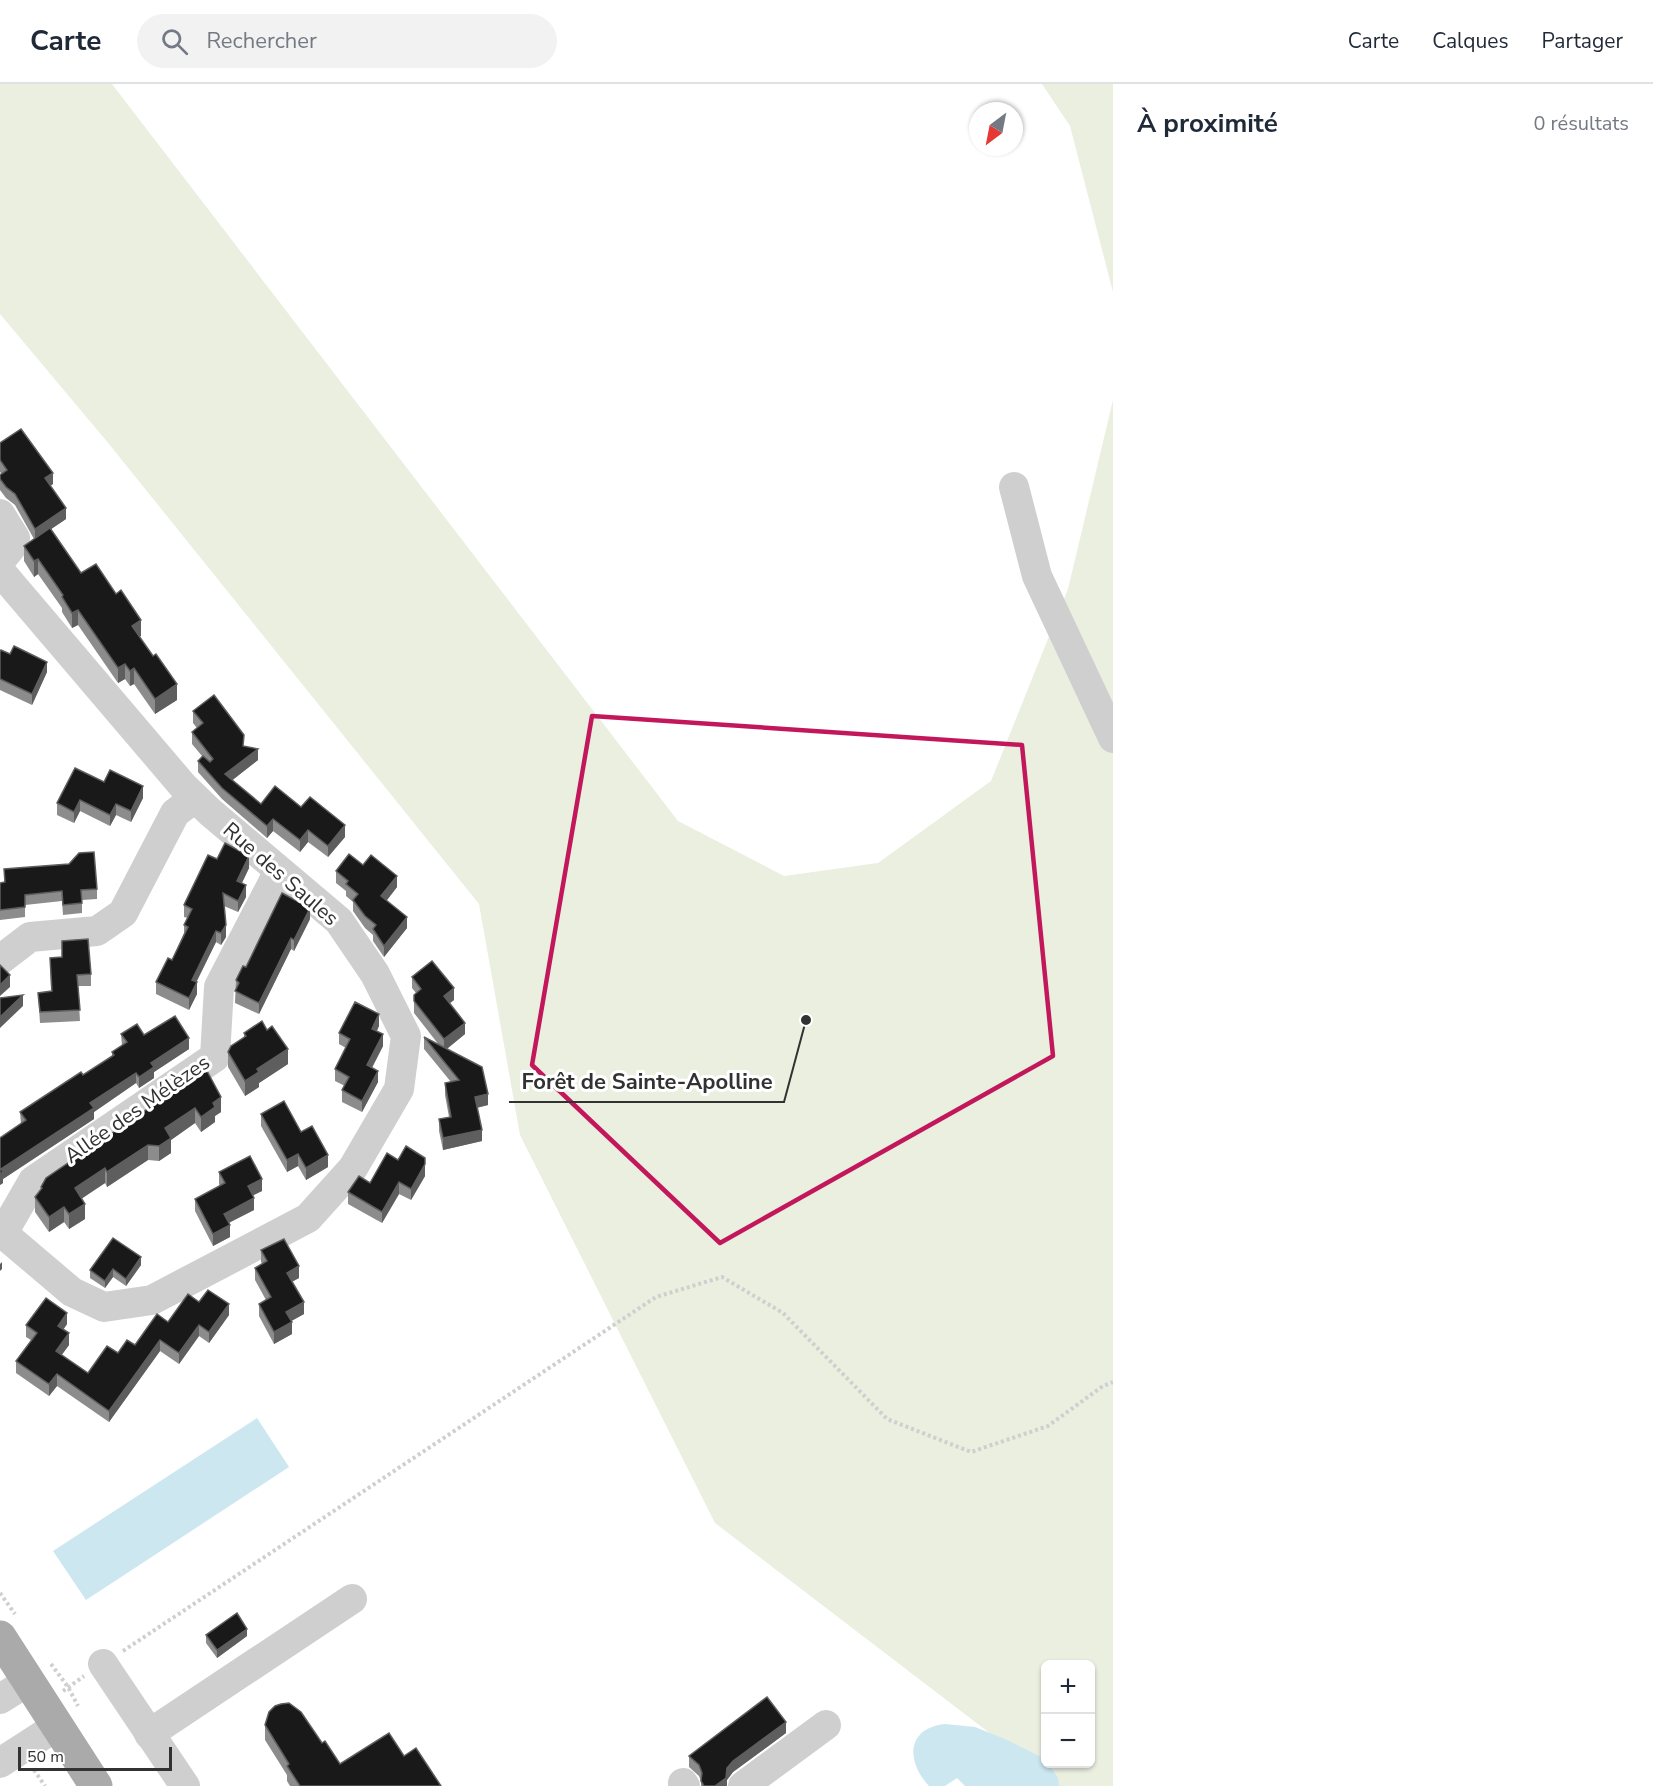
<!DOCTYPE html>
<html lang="fr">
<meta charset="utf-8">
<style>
:root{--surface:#fff;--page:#f2f2f3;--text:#1f2937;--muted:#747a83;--line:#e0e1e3}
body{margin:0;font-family:"Nunito Sans",sans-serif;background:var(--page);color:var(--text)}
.controls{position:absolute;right:18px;bottom:18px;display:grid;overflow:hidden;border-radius:9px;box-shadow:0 2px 4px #0004}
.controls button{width:54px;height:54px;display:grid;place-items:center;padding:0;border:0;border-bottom:2px solid var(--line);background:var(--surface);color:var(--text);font:30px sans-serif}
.compass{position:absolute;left:969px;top:18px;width:54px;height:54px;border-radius:50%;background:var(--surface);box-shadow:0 2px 4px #0004;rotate:212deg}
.scale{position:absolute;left:18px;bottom:15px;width:154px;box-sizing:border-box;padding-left:6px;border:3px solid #323232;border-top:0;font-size:16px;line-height:21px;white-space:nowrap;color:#323232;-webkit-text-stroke:4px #fff;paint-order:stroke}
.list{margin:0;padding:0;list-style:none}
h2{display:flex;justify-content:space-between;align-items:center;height:78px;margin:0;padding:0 24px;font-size:26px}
h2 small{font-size:20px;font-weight:400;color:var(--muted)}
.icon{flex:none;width:33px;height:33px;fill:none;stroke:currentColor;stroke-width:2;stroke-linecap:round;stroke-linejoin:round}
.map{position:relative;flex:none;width:1113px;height:1702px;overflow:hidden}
header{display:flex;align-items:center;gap:36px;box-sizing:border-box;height:84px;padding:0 30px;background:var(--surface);border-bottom:2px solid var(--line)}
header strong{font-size:28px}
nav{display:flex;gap:33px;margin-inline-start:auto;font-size:21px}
.search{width:420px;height:54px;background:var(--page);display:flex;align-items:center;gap:15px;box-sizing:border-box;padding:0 21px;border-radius:33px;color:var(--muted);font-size:22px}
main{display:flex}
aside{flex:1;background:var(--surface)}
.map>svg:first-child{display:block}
.green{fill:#eaefe0;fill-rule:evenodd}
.water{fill:#cce7ef}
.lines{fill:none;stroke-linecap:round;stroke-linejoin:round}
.path{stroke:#cfcfcf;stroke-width:4;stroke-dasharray:3 3;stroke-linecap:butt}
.minor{stroke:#cfcfcf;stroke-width:30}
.major{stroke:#aaa;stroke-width:33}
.wall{fill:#8c8c8c}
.shaded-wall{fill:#5e5e5e}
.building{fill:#191919;stroke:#5e5e5e;stroke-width:1.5}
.marked{fill:none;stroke:#c2185b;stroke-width:4.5;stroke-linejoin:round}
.labels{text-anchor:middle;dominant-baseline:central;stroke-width:6;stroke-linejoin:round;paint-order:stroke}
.street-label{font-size:21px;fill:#323232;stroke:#fff}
.leader{fill:none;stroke:#323232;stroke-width:2}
.callout-dot{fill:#323232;stroke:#fff;stroke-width:2}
.callout-label{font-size:22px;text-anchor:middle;font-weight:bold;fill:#323232;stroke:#fff;stroke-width:6;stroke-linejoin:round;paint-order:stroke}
</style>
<header>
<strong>Carte</strong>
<div class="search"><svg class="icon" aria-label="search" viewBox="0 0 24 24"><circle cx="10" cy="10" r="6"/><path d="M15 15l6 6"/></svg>Rechercher</div>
<nav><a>Carte</a><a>Calques</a><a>Partager</a></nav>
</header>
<main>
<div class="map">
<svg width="1113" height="1702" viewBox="0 0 1113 1702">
<rect width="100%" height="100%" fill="#fff"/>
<g class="green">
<path d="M0,0H112L678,737L784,792L878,779L991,697L1068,505L1113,316V1702H1059L715,1439L520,1051L479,820L109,360L0,230ZM1046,1580H1090V1680H1046Z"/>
<polygon points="1042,0 1113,0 1113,208 1070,42"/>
</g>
<g class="water">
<polygon points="257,1334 289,1383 86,1516 53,1467"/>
<path d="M945,1640L975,1643L1005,1655L1045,1675L1046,1680H1049L1058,1694L1059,1702H965L957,1694L945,1702H929C906,1678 906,1644 945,1640Z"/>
</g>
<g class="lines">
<g class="path">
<polyline points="0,1509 15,1530"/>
<polyline points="123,1567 656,1213 722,1193 783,1229 887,1335 971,1368 1048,1342 1103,1302 1113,1298"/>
<polyline points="51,1580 68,1603 78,1622"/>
<polyline points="63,1607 84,1592"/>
<polyline points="34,1686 45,1702"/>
</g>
<g class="minor">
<polyline points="1014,403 1037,492 1113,654"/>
<polyline points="0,430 15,454 13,461 0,477"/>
<polyline points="0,487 183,702 210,728 339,837 375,890 406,952 399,1005 353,1084 308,1134 152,1216 104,1223 72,1208 0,1147"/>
<polyline points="0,876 30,853 97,847 123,829 175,729 195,714"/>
<polyline points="3,1149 33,1097 215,973 219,903 279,787"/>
<polyline points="103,1580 185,1702"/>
<polyline points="0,1615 29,1597"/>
<polyline points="149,1650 352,1515"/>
<polyline points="0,1679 57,1642"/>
<polyline points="683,1699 685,1702"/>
<polyline points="743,1702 826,1641"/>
</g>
<polyline class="major" points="0,1553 96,1702"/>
</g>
<g class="wall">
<polygon points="0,359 53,400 50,402 66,435 51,445 81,489 141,552 139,552 177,616 155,630 134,600 130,602 125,595 118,599 78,541 72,544 62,528 62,524 38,490 34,493 24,477 24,462 34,455 15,421 6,414 0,406 0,391 2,390 0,388"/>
<polygon points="0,568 47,588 32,621 0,606"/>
<polygon points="193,627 244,663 258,676 232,696 261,720 301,723 345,753 328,773 308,758 300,768 273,747 267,754 222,715 198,688 198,677 202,672 192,660 192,648 197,644 193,639"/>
<polygon points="104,698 143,714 131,738 116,731 110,742 80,727 74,739 57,731 57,719"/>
<polygon points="217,775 249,784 242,799 246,813 238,828 224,822 226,853 221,861 216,858 196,898 197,910 189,926 156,910 156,898 172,876 184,849 184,841 188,834 184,833 184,821"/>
<polygon points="363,781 397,803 386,817 407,844 384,873 373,857 373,851 365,844 353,827 353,818 346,812 346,807 336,799 336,787"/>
<polygon points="4,785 97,805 97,815 82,816 82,829 63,831 62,817 25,821 25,833 0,836 0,799 4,798"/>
<polygon points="310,835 294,867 291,865 259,930 235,919 236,896 246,883"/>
<polygon points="50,874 91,890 91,902 78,902 80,937 40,939 38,909 51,907"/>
<polygon points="412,893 454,916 449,919 465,950 447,965 488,1021 477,1024 482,1057 443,1066 439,1047 439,1035 449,1033 445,1011 445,999 451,998 424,965 424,953 439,961 414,929 414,911 416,909 412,904"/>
<polygon points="379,942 377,947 383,962 372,984 378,998 362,1028 342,1018 342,1006 345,1002 335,997 335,985 346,964 339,960 339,949"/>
<polygon points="244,949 288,980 259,999 259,1003 245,1012 228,983 228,968 244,954"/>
<polygon points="121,950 144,951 189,965 154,988 154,994 139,1004 136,999 94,1028 94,1035 3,1095 3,1099 0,1101 21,1040 20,1028 83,991 112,972 112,968 122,962"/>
<polygon points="206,985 221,1028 215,1032 215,1038 201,1048 195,1039 171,1056 171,1069 159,1077 148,1076 107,1103 105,1099 81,1115 85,1135 69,1145 64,1138 49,1148 35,1128 35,1113 41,1106 41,1103"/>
<polygon points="261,1030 301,1048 328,1083 306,1096 298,1082 287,1088 261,1042"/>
<polygon points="398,1076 425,1092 411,1116 399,1110 382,1139 348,1120 348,1108 370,1099"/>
<polygon points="219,1088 262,1107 252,1111 254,1126 229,1139 230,1153 213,1162 195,1127 195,1115 220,1102 219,1100"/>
<polygon points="261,1166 299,1194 292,1198 304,1230 291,1237 292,1250 274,1260 259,1232 259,1220 266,1216 255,1196 255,1184 263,1180 261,1178"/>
<polygon points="141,1181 126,1202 113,1193 105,1204 90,1194 90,1186"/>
<polygon points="199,1218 229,1231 209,1259 199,1252 179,1280 160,1267 109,1338 57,1302 49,1312 16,1289 16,1277 31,1256 26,1253 26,1241 67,1240 63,1246 69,1261 61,1271 88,1289 118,1269 135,1261 168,1238"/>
<polygon points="206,1551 247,1552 217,1574 206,1559"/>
<polygon points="265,1641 322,1659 340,1680 404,1672 441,1702 290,1702 287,1697 287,1691 265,1656"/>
<polygon points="786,1649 733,1688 727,1696 727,1702 701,1702 701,1697 699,1692 689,1683 689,1672"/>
</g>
<g class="shaded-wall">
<polygon points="53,389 53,400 45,405 45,394"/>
<polygon points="66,424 66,435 35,456 35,445"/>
<polygon points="38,475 38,490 34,493 34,477"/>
<polygon points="78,526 78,541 72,544 72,529"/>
<polygon points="141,536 141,552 132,557 132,542"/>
<polygon points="47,578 47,588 32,621 32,610"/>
<polygon points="125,580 125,595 118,599 118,584"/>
<polygon points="134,584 134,600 130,602 130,587"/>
<polygon points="177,600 177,616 155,630 155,615"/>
<polygon points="258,665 258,676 225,702 225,690"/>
<polygon points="143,702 143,714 131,738 131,727"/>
<polygon points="80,716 80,727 74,739 74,728"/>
<polygon points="116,720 116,731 110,742 110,731"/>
<polygon points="273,735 273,747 267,754 267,742"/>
<polygon points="345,741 345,753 328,773 328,762"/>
<polygon points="308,746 308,758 300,768 300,756"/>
<polygon points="249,772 249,784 237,809 237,797"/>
<polygon points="397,792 397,803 381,824 381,812"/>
<polygon points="246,801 246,813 238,828 238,817"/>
<polygon points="310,824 310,835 294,867 294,856"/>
<polygon points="407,833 407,844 384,873 384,862"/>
<polygon points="226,841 226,853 221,861 221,849"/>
<polygon points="216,847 216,858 192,907 192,896"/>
<polygon points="291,854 291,865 259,930 259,919"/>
<polygon points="10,891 10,903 0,912 0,901"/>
<polygon points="197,898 197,910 189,926 189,914"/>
<polygon points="454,904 454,916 444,924 444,912"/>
<polygon points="23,911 23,922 0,944 0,933"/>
<polygon points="379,930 379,942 372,956 372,945"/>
<polygon points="465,939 465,950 444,967 444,955"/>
<polygon points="383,950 383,962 367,993 367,981"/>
<polygon points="189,954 189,965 154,988 154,994 139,1004 139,993 151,979"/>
<polygon points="288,965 288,980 259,999 259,1003 245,1012 245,997 257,985"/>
<polygon points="378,987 378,998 362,1028 362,1017"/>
<polygon points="136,989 136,999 94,1028 94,1035 3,1095 3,1099 0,1101 0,1090 1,1085 90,1019"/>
<polygon points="488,1010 488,1021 475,1024 475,1013"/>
<polygon points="221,1013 221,1028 215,1032 215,1038 201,1048 201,1033 213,1019"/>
<polygon points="195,1024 195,1039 171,1056 171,1069 159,1077 159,1062 165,1044"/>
<polygon points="482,1046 482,1057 443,1066 443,1054"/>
<polygon points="148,1061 148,1076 107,1103 107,1088"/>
<polygon points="298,1070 298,1082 287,1088 287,1076"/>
<polygon points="328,1071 328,1083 306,1096 306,1084"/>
<polygon points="425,1080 425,1092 411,1116 411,1105"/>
<polygon points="105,1084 105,1099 75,1119 75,1104"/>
<polygon points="262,1095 262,1107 248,1114 248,1102"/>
<polygon points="399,1098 399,1110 382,1139 382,1128"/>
<polygon points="254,1114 254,1126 224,1141 224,1130"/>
<polygon points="85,1120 85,1135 69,1145 69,1130"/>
<polygon points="64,1123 64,1138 49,1148 49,1133"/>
<polygon points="230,1141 230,1153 213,1162 213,1150"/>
<polygon points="141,1173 141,1181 126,1202 126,1195"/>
<polygon points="2,1178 2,1185 0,1187 0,1180"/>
<polygon points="299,1182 299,1194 287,1200 287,1189"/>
<polygon points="113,1185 113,1193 105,1204 105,1197"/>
<polygon points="304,1218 304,1230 286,1240 286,1228"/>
<polygon points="229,1220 229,1231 209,1259 209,1248"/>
<polygon points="67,1229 67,1240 58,1253 58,1242"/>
<polygon points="292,1238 292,1250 274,1260 274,1248"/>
<polygon points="199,1241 199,1252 179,1280 179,1269"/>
<polygon points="69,1249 69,1261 56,1279 56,1267"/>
<polygon points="160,1256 160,1267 109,1338 109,1327"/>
<polygon points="57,1290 57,1302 49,1312 49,1300"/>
<polygon points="247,1545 247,1552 217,1574 217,1566"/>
<polygon points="786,1638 786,1649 733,1688 727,1696 727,1702 715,1702 733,1677"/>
</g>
<g class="building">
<polygon points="21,345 53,389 45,394 66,424 35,445 15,410 6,403 0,395 0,391 7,386 0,376 0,359"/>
<polygon points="50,444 81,489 96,480 116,510 121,506 141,536 132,542 153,572 156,570 177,600 155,615 134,584 130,587 125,580 118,584 78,526 72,529 62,513 63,511 38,475 34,477 24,462"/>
<polygon points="14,562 47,578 32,610 0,595 0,568 1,566 10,570"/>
<polygon points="214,611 244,651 243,662 258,665 225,690 261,720 275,702 301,723 310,713 345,741 328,762 308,746 300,756 273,735 267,742 222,704 198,677 203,672 210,678 213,675 192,648 203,639 193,627"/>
<polygon points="75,684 104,698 110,686 143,702 131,727 116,720 110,731 80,716 74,728 57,719"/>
<polygon points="225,759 249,772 237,797 246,801 238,817 223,809 226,841 221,849 216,847 192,896 197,898 189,914 156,898 168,874 172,876 188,843 184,841 192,825 184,821 208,771 217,775"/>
<polygon points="94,768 97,805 81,806 82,819 63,821 62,807 25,811 25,823 0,826 0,799 5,798 4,785 69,780 79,769"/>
<polygon points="349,770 363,781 371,771 397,792 381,812 407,833 384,862 373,845 376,841 365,832 353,816 358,810 346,800 348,797 336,787"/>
<polygon points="282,809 310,824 294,856 291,854 259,919 235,907 239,899 236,896 243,882 246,883"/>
<polygon points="88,855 91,890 77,891 80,926 40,928 38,909 52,907 50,874 62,873 62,857"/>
<polygon points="432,877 454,904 444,912 465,939 444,955 414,917 414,911 421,905 412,893"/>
<polygon points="0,881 10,891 0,901"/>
<polygon points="23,911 0,933 0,914"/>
<polygon points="355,918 379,930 372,945 383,950 367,981 378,987 362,1017 342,1006 349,993 335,985 350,955 339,949"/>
<polygon points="175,932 189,954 151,979 154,983 139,993 136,989 90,1019 94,1024 1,1085 3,1088 0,1090 0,1054 26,1036 20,1028 81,988 83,991 114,971 112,968 127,958 121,950 137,940 144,951"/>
<polygon points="262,937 267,946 272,942 288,965 257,985 259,988 245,997 228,968 231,962 246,952 244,949"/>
<polygon points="424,953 482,983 488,1010 475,1013 482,1046 443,1054 439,1035 451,1033 445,999 459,996"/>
<polygon points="206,985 221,1013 213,1019 215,1023 201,1033 195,1024 165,1044 171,1054 159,1062 148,1061 107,1088 105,1084 75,1104 85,1120 69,1130 64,1123 49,1133 35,1113 42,1104 41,1103 46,1094"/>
<polygon points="284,1017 301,1048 312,1042 328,1071 306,1084 298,1070 287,1076 261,1030"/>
<polygon points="406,1062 425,1074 425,1080 411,1105 399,1098 382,1128 348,1108 359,1092 370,1099 387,1069 398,1076"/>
<polygon points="250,1072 262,1095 248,1102 254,1114 224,1130 230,1141 213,1150 195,1115 225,1099 219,1088"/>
<polygon points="113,1154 141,1173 126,1195 113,1185 105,1197 90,1186"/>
<polygon points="284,1155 299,1182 287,1189 304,1218 286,1228 292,1238 274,1248 259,1220 271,1213 255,1184 267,1177 261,1166"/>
<polygon points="208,1206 229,1220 209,1248 199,1241 179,1269 160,1256 109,1327 57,1290 49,1300 16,1277 37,1249 26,1241 46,1214 67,1229 58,1242 69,1249 56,1267 88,1289 107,1262 118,1269 127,1256 135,1261 157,1230 168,1238 188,1210 199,1218"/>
<polygon points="237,1529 247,1545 217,1566 206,1551"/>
<polygon points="767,1613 786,1638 733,1677 727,1684 726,1694 715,1702 704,1702 701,1697 702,1689 699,1681 689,1672"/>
<polygon points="289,1619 301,1628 322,1659 325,1657 340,1680 389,1649 404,1672 416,1664 441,1702 300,1702 287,1682 289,1680 265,1641 269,1628 275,1622 281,1620"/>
</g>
<path class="marked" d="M592,632L1022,661L1053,972L720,1159L532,981Z"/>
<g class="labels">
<g class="street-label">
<text transform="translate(281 790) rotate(41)">Rue des Saules</text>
<text transform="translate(137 1025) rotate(-35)">Allée des Mélèzes</text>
</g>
</g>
<path class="leader" d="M806 936L784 1018H509"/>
<circle class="callout-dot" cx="806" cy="936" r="6"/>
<g class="callout-label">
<text x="647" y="1005">Forêt de Sainte-Apolline</text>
</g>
</svg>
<div class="controls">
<button>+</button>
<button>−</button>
</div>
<svg class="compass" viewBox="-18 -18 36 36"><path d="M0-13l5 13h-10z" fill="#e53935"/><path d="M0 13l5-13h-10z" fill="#747a83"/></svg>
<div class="scale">50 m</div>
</div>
<aside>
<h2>À proximité<small>0 résultats</small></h2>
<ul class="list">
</ul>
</aside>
</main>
